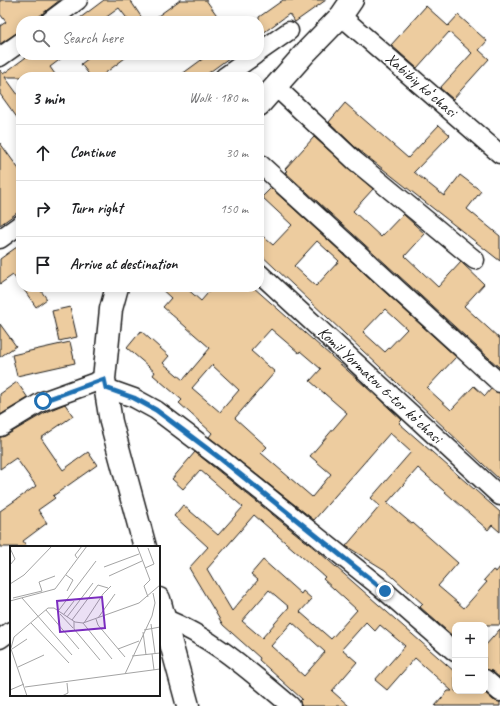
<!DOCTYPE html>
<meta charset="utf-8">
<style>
:root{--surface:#fff;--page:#f6f6f6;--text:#202124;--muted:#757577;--line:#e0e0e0}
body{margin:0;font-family:Caveat,sans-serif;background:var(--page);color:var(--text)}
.controls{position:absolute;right:12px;bottom:12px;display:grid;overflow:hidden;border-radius:8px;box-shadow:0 2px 10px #0003}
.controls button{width:36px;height:36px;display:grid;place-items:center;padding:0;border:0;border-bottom:1px solid var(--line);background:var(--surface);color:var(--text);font:20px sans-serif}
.stop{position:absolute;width:12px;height:12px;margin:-9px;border:3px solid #1f6fb2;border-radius:50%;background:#fff}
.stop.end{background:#1f6fb2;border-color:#fff;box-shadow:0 1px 4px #0008}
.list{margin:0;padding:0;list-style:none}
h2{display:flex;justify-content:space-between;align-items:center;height:52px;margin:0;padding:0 16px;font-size:17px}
h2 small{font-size:13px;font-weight:400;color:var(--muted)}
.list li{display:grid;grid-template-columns:26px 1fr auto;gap:12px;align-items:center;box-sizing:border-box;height:56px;padding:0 16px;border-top:1px solid var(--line)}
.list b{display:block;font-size:15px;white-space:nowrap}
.list em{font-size:13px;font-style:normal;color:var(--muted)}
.icon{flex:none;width:22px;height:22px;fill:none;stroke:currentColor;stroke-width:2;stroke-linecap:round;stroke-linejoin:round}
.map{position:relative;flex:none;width:500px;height:706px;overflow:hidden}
.search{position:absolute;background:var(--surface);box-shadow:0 2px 10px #0003;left:16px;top:16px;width:248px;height:44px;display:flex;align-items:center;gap:10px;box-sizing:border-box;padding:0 14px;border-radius:16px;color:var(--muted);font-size:15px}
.panel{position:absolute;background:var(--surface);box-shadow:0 2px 10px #0003;left:16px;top:72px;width:248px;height:220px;border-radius:16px}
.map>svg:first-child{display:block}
.building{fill:#edcc9f;stroke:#1c1c1c;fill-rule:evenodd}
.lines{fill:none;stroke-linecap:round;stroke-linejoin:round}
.minor-casing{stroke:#1c1c1c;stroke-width:21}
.tertiary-casing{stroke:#1c1c1c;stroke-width:25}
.minor{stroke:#fff;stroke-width:18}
.tertiary{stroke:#fff;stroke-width:22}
.route{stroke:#1f6fb2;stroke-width:5}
.labels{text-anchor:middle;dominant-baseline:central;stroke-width:3;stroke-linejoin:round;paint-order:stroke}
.street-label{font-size:16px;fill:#1c1c1c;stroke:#fff}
.inset-road{fill:none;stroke:#a4a4a4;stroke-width:1}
.view{fill:#7b2cbf;fill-opacity:0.15;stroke:#7b2cbf;stroke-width:2}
.inset-edge{fill:none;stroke:#1c1c1c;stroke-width:2}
</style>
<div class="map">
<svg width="500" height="706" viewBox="0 0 500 706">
<rect width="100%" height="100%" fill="#fff"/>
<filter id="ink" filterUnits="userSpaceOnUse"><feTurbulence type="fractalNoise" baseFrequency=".025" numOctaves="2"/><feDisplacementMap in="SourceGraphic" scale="8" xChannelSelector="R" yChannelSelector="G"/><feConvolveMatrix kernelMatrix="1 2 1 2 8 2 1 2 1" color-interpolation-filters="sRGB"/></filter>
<g filter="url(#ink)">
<g class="building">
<polygon points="0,0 60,0 33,21 21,21 21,30 0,44 0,26 6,22 0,14"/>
<polygon points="104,0 130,0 144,21 129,21 119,8 101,21 76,21"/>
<polygon points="180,0 206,0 221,21 151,21"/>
<polygon points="283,0 326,0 295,22 289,14 259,36 259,17"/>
<polygon points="426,6 448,26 458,15 487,41 479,50 489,59 453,99 440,88 472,53 449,32 417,68 391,45"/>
<polygon points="29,55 66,55 50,67 57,77 5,77 21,99 21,123 0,94 0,70 3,74"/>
<polygon points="93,55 129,55 100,77 91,77 81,64"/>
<polygon points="208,55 233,55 203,77 178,77"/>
<polygon points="345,103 408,158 439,125 450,135 414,172 444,196 460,175 481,191 467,209 500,236 500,261 355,147 329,122"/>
<polygon points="314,137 373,189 353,211 381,237 403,214 425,234 405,256 438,287 461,262 484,284 464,306 500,339 500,368 285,172 287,171 285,169"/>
<polygon points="0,143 21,172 21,210 0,225"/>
<path d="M271,188L456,357L427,388L451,410L474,386L485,396L491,389L500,393V480L259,253V233L273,245L292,225L262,197ZM317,241L339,261L316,286L294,266ZM385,309L407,329L385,352L363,332Z"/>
<polygon points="21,244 21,286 13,275 0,284 0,259"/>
<polygon points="22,287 38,287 47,299 36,307"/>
<path d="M159,287H185L201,301L213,287H253L365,386L402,420L399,423L500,512V532L492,525L488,530L418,468L387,503L412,524L413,523L458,563L438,586L464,608L487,582L484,580L493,570L496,572L500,567V625H455V638L420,607L423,604L385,570L346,546L380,506L371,498L411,452L390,433L314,520L209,437L212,433L179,403L182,400L153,375L155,372L127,348L141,331L169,356L163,363L183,380L210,348L163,307L171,298ZM271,329L299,353L300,351L321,369L310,381L347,413L310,456L331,474L312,497L261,453L267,447L235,418L275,372L251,351ZM212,365L239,390L220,412L192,388Z"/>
<polygon points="70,307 77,337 59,341 52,311"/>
<polygon points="0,324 16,346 0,357"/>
<polygon points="70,342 75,363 17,376 12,355"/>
<polygon points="17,382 28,398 0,415 0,394"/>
<polygon points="65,404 73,416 41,438 63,470 88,452 97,465 53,496 55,498 38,510 47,523 23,541 27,547 0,547 0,511 36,486 16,458 0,469 0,437 5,436 48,411"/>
<path d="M195,452L319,552L455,672V691H483L493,700L500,702V706H435L448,691H452L415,658L387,690L375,680L405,646L380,625L375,631L366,622L342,649L357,662L332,691L349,706H301L300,701L302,699L259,660L260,658L223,625L189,568L208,547L174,516L183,505L218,535L243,507L200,470L183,489L172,479ZM254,515L325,577L323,579L357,610L331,639L300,612L312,599L303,591L301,594L263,560L251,574L258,580L232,611L207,569ZM269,590L289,607L262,638L242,621ZM292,622L325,652L304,676L271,646Z"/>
<polygon points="500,629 500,678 492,671 485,669 485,646"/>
</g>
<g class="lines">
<defs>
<g id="minor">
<polyline points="341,16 500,154"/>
<polyline points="50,21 78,0"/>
<polyline points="259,52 289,31"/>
<polyline points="0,57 21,42"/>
<polyline points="224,77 255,55"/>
<polyline points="276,87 355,161 475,260"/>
<polyline points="259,163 500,383"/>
<polyline points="0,239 21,224"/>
<polyline points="259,273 500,496"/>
<polyline points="106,388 134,398 156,410 221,459 385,591 455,652"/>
<polyline points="0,427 43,401 104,379"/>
<path d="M164,618C215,639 249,671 291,706"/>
<polyline points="0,639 11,631"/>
<polyline points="485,679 500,692"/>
</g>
<g id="tertiary">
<polyline points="259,105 307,51 341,16 352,0"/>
<polyline points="117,287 111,309 104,379 111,422 145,547"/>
<polyline points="159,599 188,706"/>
</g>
</defs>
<use href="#minor" class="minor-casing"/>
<use href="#tertiary" class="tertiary-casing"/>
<use href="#minor" class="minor"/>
<use href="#tertiary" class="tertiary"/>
</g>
</g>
<g class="lines" filter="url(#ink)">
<polyline class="route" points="43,401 104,379 106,388 134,398 156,410 221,459 385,591"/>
</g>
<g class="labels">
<g class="street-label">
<text transform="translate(421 85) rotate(41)">Xabibiy koʻchasi</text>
<text transform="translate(380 385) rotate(43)">Komil Yormatov 6-tor koʻchasi</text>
</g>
</g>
<g transform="translate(10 546)">
<rect width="150" height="150" fill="#fff"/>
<path class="inset-road" d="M127,0L140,34L134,40L138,51M0,2L5,13L0,19M67,12L65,9L72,0M94,21L129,8M135,22L144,18L138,2M56,29L63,34L57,45M99,30L132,15M0,38L14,29L42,0M3,52L32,45L29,36L45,30M12,52L62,109M0,55L45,43L77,0M36,64L69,103M49,64L86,15M50,68L63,82M54,68L64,55M57,71L83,37M88,72L105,48M86,73L88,79L115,111M62,74L88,39L98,42M64,75V83L90,114M21,77L59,117M73,77L102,113M74,77L93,48L101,40M141,78L145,107M134,84L150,81M133,86L136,109M0,100L17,150M1,102L4,91L38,62H44L65,76L73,77L129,57L150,39M2,103L17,93M108,103L129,95M142,108L144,124M122,110L150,107M8,121L34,109M115,128L142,70L145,57L143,47M15,141L150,123M0,144L14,138M52,150L58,147L57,137"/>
<path class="view" d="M92,51L95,82L50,86L47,55Z"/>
<rect width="150" height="150" class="inset-edge"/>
</g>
</svg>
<div class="controls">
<button>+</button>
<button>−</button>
</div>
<div class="stop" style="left:43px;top:401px"></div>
<div class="stop end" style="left:385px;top:591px"></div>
<div class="search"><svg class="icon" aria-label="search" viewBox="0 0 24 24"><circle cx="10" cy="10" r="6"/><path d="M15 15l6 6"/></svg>Search here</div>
<section class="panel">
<h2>3 min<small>Walk · 180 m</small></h2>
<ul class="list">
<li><svg class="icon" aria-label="ahead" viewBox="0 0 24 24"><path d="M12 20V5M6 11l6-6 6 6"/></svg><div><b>Continue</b></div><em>30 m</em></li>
<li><svg class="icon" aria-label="right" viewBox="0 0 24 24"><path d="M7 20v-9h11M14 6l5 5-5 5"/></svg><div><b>Turn right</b></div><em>150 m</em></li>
<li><svg class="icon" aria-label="arrive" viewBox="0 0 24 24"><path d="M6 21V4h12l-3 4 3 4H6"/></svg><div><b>Arrive at destination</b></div></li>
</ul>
</section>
</div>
